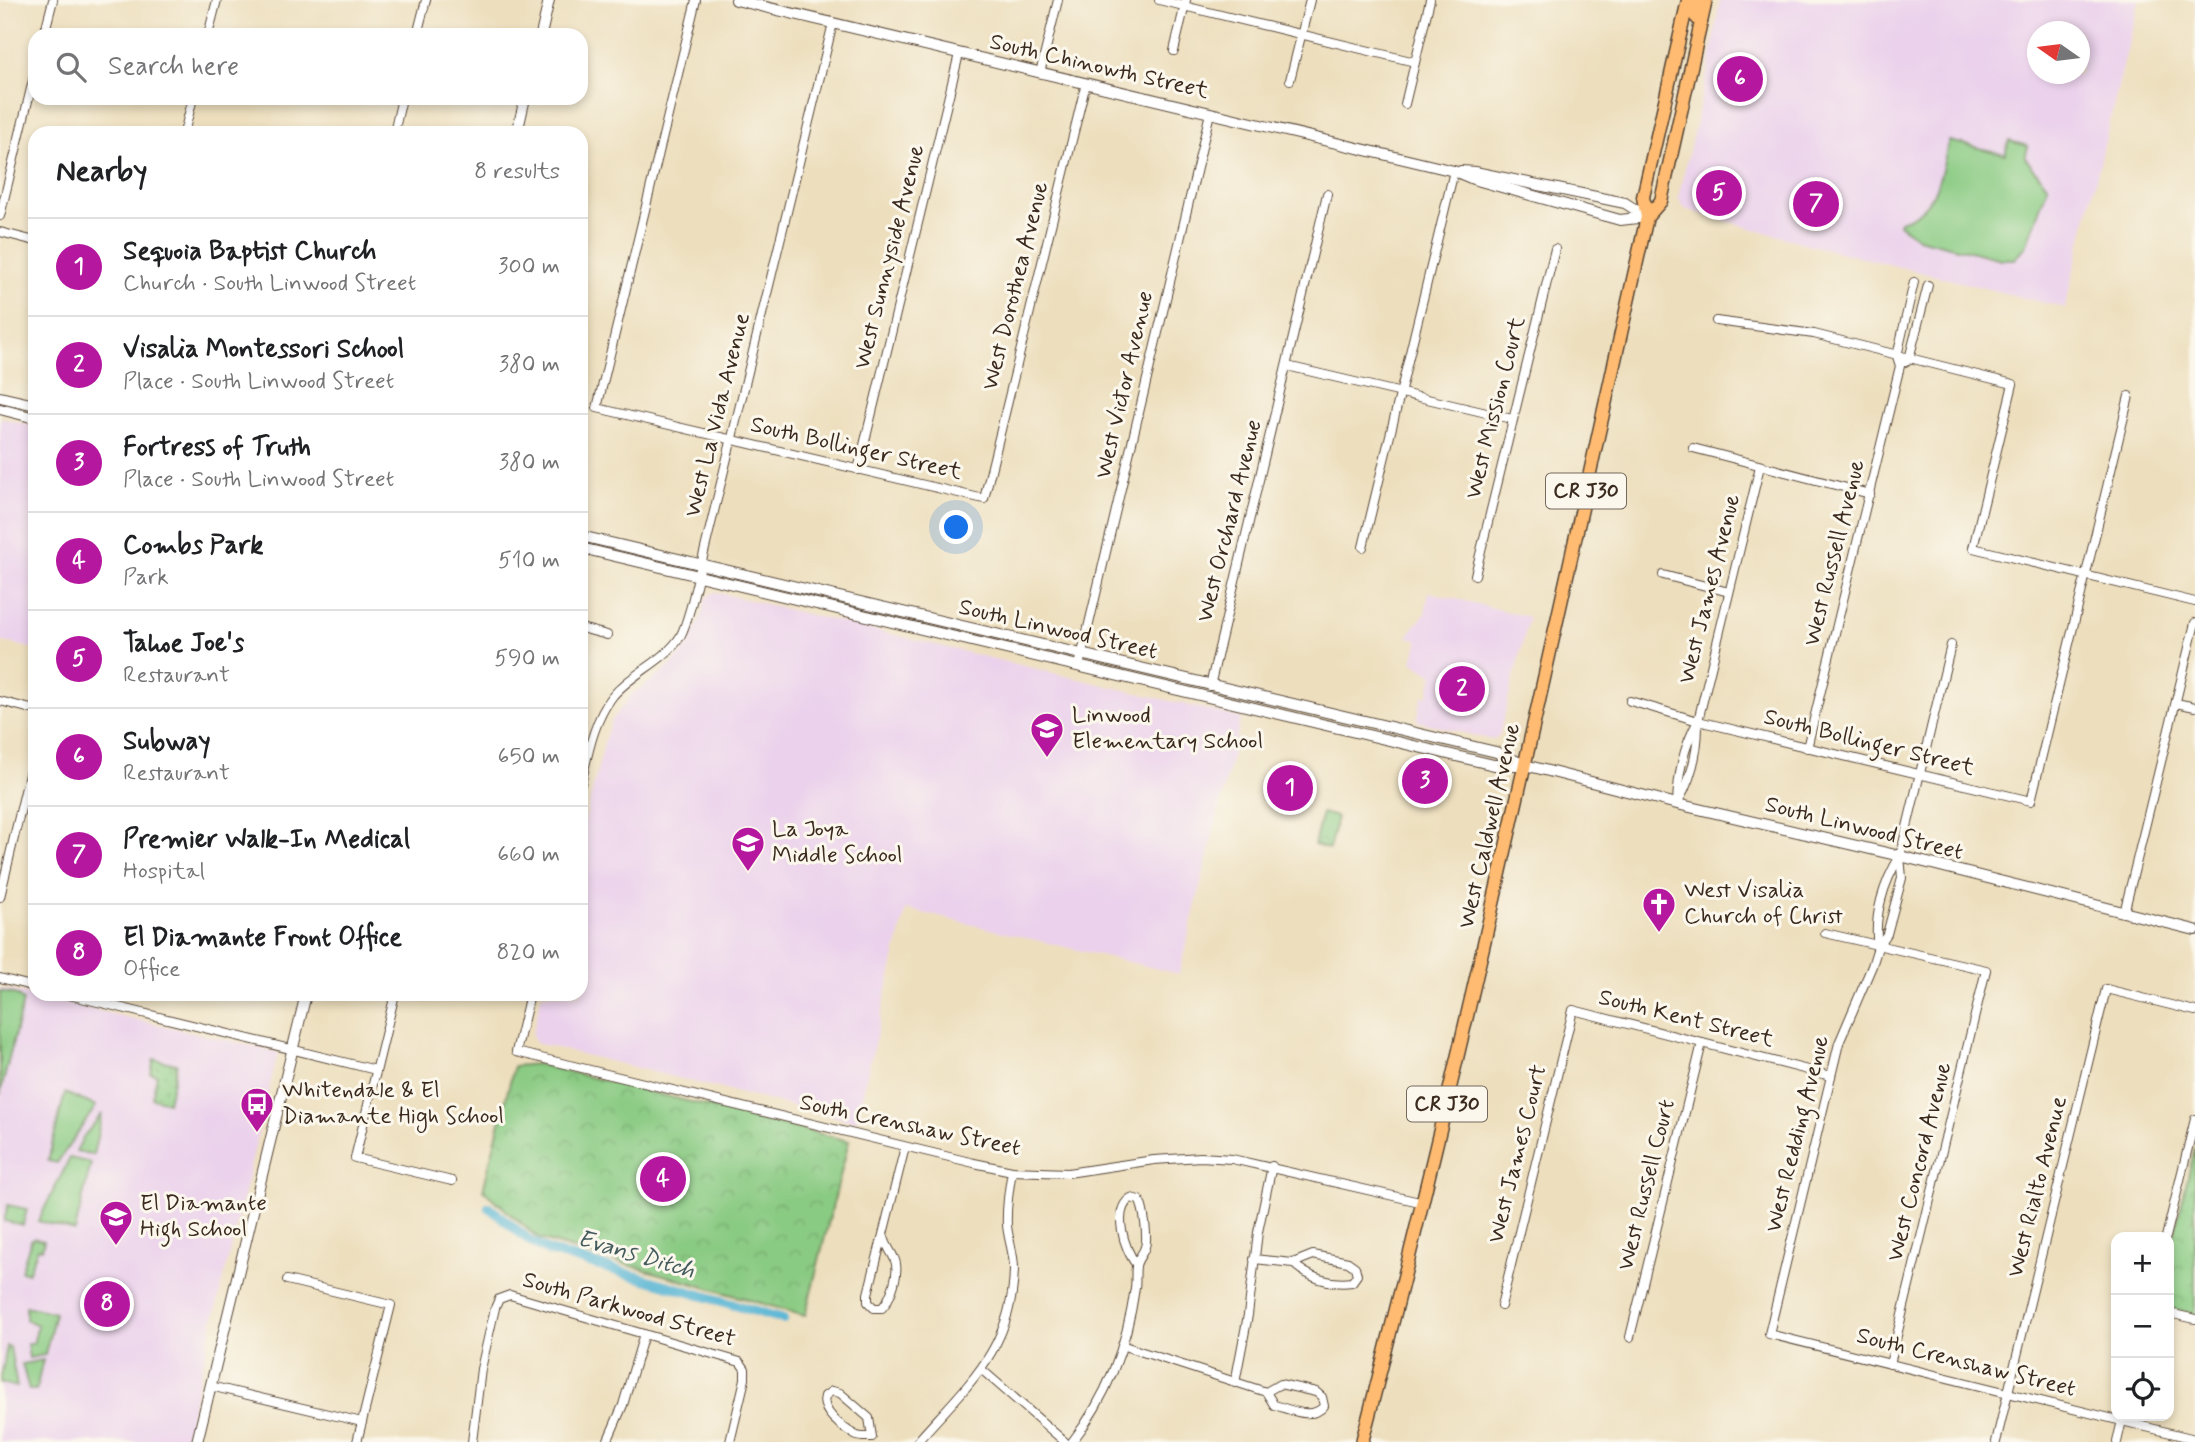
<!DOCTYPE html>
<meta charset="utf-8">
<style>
:root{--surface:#fff;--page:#f6f6f6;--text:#202124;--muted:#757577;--line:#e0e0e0;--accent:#b5179e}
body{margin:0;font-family:Mynerve,sans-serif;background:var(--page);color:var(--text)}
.controls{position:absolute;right:21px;bottom:21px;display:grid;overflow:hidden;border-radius:14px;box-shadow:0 4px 10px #0003}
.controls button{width:63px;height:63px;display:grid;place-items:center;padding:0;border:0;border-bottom:2px solid var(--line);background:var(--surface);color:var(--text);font:35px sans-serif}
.compass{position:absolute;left:2027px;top:21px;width:63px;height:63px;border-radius:50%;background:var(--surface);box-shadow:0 4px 10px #0003;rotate:284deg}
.you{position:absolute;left:957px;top:528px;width:24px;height:24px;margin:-18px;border:5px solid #fff;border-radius:50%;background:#1a73e8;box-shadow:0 0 0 10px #1a73e833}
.badge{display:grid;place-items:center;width:46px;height:46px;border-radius:50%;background:var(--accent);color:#fff;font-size:23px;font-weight:700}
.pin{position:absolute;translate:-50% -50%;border:4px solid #fff;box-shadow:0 2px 7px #0006}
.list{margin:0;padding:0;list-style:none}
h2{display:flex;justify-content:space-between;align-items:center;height:91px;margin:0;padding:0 28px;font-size:30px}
h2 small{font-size:23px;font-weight:400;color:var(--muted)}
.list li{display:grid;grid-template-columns:46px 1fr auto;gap:21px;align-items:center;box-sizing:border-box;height:98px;padding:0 28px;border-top:2px solid var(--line)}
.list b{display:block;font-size:26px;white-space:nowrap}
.list p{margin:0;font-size:23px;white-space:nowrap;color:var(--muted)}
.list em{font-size:23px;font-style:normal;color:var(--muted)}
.icon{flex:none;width:38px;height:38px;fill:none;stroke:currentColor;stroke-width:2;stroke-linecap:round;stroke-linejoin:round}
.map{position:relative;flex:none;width:2195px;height:1442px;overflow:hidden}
.search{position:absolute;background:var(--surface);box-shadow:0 4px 10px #0003;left:28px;top:28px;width:560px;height:77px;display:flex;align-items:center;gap:18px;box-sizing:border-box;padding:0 24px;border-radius:21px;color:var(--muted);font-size:26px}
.panel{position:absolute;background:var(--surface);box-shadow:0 4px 10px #0003;left:28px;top:126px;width:560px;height:875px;border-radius:21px}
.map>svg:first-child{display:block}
.built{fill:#ebd1ec;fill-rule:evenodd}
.grass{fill:#8acb83;stroke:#627a50;stroke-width:2}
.park{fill:url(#park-crowns);stroke:#627a50;stroke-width:2}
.garden{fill:url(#garden-dots);stroke:#627a50;stroke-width:2}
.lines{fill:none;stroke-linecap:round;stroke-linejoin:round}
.canal{stroke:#56b5d4;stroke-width:10}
.minor-casing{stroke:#564536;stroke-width:10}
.tertiary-casing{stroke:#564536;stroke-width:12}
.primary-casing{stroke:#564536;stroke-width:15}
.minor{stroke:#fff;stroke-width:8}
.tertiary{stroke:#fff;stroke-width:10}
.primary{stroke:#febb71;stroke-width:12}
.labels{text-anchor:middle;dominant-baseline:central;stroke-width:6;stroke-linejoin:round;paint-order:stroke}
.shield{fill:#fbf7ec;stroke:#75685c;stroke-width:2}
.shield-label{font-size:21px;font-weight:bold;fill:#3b2a1e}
.street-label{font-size:23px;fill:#3b2a1e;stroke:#fbf7ec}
.poi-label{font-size:23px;fill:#3b2a1e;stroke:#fbf7ec;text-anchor:start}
.water-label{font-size:24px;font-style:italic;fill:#445b5e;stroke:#fbf7ec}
</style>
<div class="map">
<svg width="2195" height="1442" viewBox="0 0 2195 1442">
<defs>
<pattern id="park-crowns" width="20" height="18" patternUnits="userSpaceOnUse" patternTransform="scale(1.75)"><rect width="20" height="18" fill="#8acb83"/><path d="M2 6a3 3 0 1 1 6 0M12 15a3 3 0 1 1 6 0" fill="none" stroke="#78ae71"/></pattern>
<pattern id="garden-dots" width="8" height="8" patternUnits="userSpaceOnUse" patternTransform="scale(1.75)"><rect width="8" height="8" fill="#8acb83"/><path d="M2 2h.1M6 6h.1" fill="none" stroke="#78ae71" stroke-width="1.8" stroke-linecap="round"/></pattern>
</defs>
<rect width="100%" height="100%" fill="#fbf7ec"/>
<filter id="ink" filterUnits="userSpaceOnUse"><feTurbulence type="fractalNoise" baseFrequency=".0143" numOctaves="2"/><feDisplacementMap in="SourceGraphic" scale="14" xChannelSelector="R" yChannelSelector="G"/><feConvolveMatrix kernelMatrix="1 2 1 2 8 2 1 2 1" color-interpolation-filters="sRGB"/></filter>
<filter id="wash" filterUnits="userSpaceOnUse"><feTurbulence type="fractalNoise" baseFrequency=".00686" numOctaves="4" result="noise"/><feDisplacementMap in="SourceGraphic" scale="28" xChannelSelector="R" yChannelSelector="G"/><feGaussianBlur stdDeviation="1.57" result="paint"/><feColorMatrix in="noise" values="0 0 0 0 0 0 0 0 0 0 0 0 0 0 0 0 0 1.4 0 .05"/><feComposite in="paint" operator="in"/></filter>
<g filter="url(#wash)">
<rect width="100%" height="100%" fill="#eddfbe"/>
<g class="built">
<path d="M1720,0H2139L2065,308L1807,244L1685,209L1678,198L1710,62ZM2038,32H2080V74H2038Z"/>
<polygon points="0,418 35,426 35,649 0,641"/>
<polygon points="715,592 1241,718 1179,974 906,909 856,1122 536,1043 532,1035 542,994 581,994 581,837 606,735 612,720 631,695 664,672 687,648 700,620 706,597"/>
<polygon points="1429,592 1529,617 1499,736 1492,740 1417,721 1422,696 1428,696 1433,675 1412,661 1419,641 1407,636 1425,614"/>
<polygon points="0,988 278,1052 184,1442 0,1442"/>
</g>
<g class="grass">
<path d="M1949,141L2005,154L2009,141L2028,146L2025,158L2048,186L2026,246L2014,259H2001L1918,238L1899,224L1900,221C1938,210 1940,175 1949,141Z"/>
<polygon points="0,991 17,995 23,1001 0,1095"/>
<polygon points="65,1093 96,1106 57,1163 48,1161"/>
<polygon points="102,1114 93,1155 76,1151 84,1136"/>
<polygon points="70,1158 91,1163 75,1231 38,1221"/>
<polygon points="8,1205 27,1209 23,1225 4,1221"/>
<polygon points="33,1238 44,1241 42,1249 38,1248 28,1273 21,1271 31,1240"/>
<polygon points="26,1306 55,1313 45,1355 29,1358 27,1344 33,1344 38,1325 26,1320"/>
<polygon points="7,1346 10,1347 17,1387 0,1383"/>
<polygon points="43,1360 36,1390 29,1390 22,1364"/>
</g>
<g class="park">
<polygon points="1322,813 1337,817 1329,849 1314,845"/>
<polygon points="537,1064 849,1141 805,1316 539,1239 483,1190 514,1066"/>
<polygon points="2195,1147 2195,1314 2169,1308 2169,1256"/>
</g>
<polygon class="garden" points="154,1059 177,1064 168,1102 152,1098 157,1075 151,1073"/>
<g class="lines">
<polyline class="canal" points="489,1207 530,1241 548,1251 783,1319"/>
</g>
</g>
<g filter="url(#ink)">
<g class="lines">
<defs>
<g id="minor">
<polyline points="696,0 597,408 984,499 1086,83"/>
<polyline points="1159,0 1415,62"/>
<polyline points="44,35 53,0"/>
<polyline points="208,35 217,0"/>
<polyline points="417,35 426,0"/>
<polyline points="1174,51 1186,0"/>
<polyline points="1040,73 1058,0"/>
<polyline points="1290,80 1310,0"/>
<polyline points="1405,104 1430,0"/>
<polyline points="184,133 193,98"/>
<polyline points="394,133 402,98"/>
<polyline points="0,216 35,72"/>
<polyline points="0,232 35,241"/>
<polyline points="1716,321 1814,334 2013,384 1973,548 2195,602"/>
<polyline points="1905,362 1909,359 1928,285"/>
<polyline points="1287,366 1512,419"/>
<polyline points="1693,448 1870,494"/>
<polyline points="858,470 959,54"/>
<polyline points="1363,547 1454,171"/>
<polyline points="1475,575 1555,249"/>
<polyline points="1663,575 1729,592"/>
<polyline points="581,628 607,635"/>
<polyline points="1079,666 1210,113"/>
<polyline points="1210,686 1327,194"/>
<polyline points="0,701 35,710"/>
<polyline points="1630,701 1698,721 2031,801 2129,396"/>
<polyline points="2176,703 2195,707"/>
<polyline points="1807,748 1900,366 1897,356 1914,282"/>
<path d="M581,784C588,754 593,722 612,697C631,673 663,663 680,637C685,628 688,616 691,606L833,23"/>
<path d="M1678,802C1692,778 1698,752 1698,724"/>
<path d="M1677,804C1678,774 1683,748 1698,721L1760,466"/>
<polyline points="1900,856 1902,878 1887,934 1878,947 1872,966 1839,1043 1769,1334 2195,1439"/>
<polyline points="0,897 35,749"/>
<polyline points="2124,913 2195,623"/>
<polyline points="1825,933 1986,970 1890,1364"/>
<path d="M1878,947C1873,916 1884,882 1900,856L1951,645"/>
<polyline points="0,978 35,987"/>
<polyline points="65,994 376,1070"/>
<polyline points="395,994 355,1158 452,1181"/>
<polyline points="530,994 516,1052 974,1163 1012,1171 1068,1173 1154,1160 1201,1157 1232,1159 1424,1203"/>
<path d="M884,1237C887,1248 890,1249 894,1258C901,1271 891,1298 882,1308H874L868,1302V1294L905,1147"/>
<polyline points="2166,1237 2195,1119"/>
<path d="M1254,1259L1293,1263L1313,1255L1348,1262L1355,1267L1357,1275L1352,1282C1331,1285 1308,1278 1293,1263"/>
<polyline points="287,1280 391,1305 357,1442"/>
<polyline points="1501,1306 1573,1010 1831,1076"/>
<polyline points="2169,1313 2195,1319"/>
<polyline points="1630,1337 1702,1043"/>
<path d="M1124,1346L1266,1392L1274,1405C1290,1409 1312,1421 1324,1406L1322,1397L1316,1392L1280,1384L1266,1392"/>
<polyline points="981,1369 1065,1442"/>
<polyline points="1235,1383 1248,1315 1258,1232 1272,1166"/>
<polyline points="210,1386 362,1422"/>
<path d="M832,1391L840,1393L869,1418L872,1437C866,1437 860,1438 855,1435C842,1427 820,1411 825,1396Z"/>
<polyline points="472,1442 481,1369 495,1308 499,1299 510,1295 740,1362 745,1369 745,1379 730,1442"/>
<polyline points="607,1442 623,1405 644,1334"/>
<path d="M917,1442C967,1385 1013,1349 1014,1268C1014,1253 1008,1239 1007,1225C1006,1207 1009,1188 1012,1171"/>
<path d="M1072,1442C1108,1396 1127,1346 1135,1288C1136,1281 1135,1274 1136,1266C1137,1259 1143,1254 1145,1247C1148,1238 1144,1207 1139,1200L1131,1198C1112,1210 1124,1249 1136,1264"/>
<polyline points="1996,1442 2106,989 2195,1011"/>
<polyline points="2117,1442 2123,1416"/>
</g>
<g id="tertiary">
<polyline points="736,0 1454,171 1473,179 1620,220 1647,217"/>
<polyline points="541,35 549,0"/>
<polyline points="517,133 525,98"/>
<polyline points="1461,171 1475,172 1625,203 1647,217"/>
<polyline points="0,397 35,405"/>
<polyline points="0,409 35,418"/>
<polyline points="581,536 1496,752 1525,765 1677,804 1900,856 2195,930"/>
<polyline points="581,548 1494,765 1521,765"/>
<polyline points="197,1442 306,994"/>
</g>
<g id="primary">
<polyline points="1696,0 1695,16 1701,22"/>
<polyline points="1647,217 1661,201 1706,0"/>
<path d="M1362,1442C1468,1036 1555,626 1647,217L1643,197L1688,0"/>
</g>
</defs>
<use href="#minor" class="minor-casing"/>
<use href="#tertiary" class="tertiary-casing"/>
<use href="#primary" class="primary-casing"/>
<use href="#minor" class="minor"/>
<use href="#tertiary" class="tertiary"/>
<use href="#primary" class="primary"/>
</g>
</g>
<defs>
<symbol id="school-pin" viewBox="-11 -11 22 30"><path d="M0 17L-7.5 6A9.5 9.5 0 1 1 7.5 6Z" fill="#b5179e" stroke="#fbf7ec"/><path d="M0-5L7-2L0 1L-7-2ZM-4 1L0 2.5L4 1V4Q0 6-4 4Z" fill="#fff"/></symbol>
<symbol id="church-pin" viewBox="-11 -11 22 30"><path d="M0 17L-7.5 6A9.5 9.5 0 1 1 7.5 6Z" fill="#b5179e" stroke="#fbf7ec"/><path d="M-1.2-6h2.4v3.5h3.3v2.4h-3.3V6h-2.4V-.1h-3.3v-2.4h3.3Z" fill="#fff"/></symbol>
<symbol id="bus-pin" viewBox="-11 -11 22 30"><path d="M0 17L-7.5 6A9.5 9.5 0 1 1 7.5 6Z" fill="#b5179e" stroke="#fbf7ec"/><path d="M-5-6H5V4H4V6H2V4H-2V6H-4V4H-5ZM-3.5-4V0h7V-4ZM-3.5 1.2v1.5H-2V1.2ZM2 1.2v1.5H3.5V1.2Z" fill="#fff"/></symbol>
</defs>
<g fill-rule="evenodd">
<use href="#school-pin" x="1028" y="710" width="38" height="52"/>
<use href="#school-pin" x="729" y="824" width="38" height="52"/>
<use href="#church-pin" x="1640" y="885" width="38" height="52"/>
<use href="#bus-pin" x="238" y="1085" width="38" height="52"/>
<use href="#school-pin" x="97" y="1198" width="38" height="52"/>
</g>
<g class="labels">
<g class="shield">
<rect x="1546" y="473.5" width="80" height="35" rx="5"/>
<rect x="1407" y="1086.5" width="80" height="35" rx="5"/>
</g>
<g class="shield-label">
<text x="1586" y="491">CR J30</text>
<text x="1447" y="1104">CR J30</text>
</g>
<g class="street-label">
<text transform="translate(1099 67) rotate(13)">South Chinowth Street</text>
<text transform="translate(890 257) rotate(-76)">West Sunnyside Avenue</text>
<text transform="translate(1016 286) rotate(-76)">West Dorothea Avenue</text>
<text transform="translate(1125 385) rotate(-77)">West Victor Avenue</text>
<text transform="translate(1496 408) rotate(-76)">West Mission Court</text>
<text transform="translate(718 415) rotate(-76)">West La Vida Avenue</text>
<text transform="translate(856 449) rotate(13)">South Bollinger Street</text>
<text transform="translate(1230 521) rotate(-76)">West Orchard Avenue</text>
<text transform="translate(1835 553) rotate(-76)">West Russell Avenue</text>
<text transform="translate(1710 589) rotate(-76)">West James Avenue</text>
<text transform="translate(1058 630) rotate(13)">South Linwood Street</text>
<text transform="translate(1869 743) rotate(14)">South Bollinger Street</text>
<text transform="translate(1490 826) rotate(-77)">West Caldwell Avenue</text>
<text transform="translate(1864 829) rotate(14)">South Linwood Street</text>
<text transform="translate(1686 1019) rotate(14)">South Kent Street</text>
<text transform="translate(910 1126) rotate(12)">South Crenshaw Street</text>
<text transform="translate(1798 1134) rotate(-76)">West Redding Avenue</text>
<text transform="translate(1518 1154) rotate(-76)">West James Court</text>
<text transform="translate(1920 1162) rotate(-76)">West Concord Avenue</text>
<text transform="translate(1647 1185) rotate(-76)">West Russell Court</text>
<text transform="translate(2038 1187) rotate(-76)">West Rialto Avenue</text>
<text transform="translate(629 1310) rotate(16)">South Parkwood Street</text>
<text transform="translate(1966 1363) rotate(14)">South Crenshaw Street</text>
</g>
<g class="poi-label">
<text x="1072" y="716">Linwood<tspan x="1072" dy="26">Elementary School</tspan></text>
<text x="772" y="830">La Joya<tspan x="772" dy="26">Middle School</tspan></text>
<text x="1684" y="891">West Visalia<tspan x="1684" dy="26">Church of Christ</tspan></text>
<text x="282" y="1091">Whitendale &amp; El<tspan x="282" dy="26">Diamante High School</tspan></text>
<text x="140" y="1204">El Diamante<tspan x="140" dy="26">High School</tspan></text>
</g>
<g class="water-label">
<text transform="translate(636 1255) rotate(16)">Evans Ditch</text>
</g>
</g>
</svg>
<div class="controls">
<button>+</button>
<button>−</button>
<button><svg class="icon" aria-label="locate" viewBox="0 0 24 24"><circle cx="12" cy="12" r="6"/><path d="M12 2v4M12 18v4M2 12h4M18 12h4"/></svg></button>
</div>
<svg class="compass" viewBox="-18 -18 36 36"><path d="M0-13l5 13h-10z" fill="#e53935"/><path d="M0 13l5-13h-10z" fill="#757577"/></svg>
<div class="you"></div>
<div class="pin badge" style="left:1290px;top:788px">1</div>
<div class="pin badge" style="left:1462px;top:689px">2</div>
<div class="pin badge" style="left:1425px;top:781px">3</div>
<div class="pin badge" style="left:663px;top:1179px">4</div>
<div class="pin badge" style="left:1719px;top:193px">5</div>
<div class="pin badge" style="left:1740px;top:79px">6</div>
<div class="pin badge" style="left:1816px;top:204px">7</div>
<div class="pin badge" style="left:107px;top:1304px">8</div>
<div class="search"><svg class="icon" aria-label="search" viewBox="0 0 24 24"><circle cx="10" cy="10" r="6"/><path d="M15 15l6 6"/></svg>Search here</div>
<section class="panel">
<h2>Nearby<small>8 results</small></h2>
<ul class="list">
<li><span class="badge">1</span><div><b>Sequoia Baptist Church</b><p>Church · South Linwood Street</p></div><em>300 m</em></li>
<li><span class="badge">2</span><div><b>Visalia Montessori School</b><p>Place · South Linwood Street</p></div><em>380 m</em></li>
<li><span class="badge">3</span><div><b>Fortress of Truth</b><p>Place · South Linwood Street</p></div><em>380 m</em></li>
<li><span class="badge">4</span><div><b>Combs Park</b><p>Park</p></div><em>510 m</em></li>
<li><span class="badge">5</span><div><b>Tahoe Joe's</b><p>Restaurant</p></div><em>590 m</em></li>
<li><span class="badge">6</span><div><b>Subway</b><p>Restaurant</p></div><em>650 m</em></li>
<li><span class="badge">7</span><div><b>Premier Walk-In Medical</b><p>Hospital</p></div><em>660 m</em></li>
<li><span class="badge">8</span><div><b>El Diamante Front Office</b><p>Office</p></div><em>820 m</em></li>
</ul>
</section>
</div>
